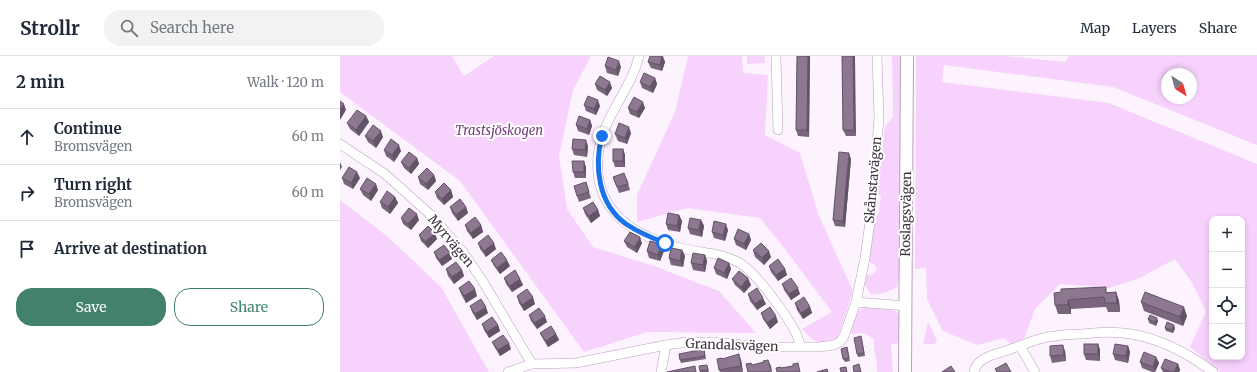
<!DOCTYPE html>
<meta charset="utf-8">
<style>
:root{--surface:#fff;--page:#f2f2f3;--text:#1f2937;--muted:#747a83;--line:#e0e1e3;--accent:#42816e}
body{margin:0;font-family:Merriweather,serif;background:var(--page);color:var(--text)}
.controls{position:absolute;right:12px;bottom:12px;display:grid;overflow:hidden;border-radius:8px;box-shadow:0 2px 6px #0003}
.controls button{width:36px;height:36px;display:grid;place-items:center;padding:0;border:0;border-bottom:1px solid var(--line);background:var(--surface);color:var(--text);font:20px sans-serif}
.compass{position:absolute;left:821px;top:12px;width:36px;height:36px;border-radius:50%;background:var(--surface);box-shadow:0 2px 6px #0003;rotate:143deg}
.stop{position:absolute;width:12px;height:12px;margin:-9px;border:3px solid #1a73e8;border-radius:50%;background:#fff}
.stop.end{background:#1a73e8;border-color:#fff;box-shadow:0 1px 4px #0008}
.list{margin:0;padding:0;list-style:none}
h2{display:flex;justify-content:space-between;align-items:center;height:52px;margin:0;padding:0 16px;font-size:17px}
h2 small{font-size:13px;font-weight:400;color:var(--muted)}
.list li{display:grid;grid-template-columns:26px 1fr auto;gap:12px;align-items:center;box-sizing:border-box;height:56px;padding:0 16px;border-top:1px solid var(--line)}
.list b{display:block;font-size:15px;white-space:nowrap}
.list p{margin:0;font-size:13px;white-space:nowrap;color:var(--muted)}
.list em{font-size:13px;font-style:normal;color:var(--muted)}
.actions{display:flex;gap:8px;padding:12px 16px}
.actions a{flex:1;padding:9px 0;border:1px solid var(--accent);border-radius:16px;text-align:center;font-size:14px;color:var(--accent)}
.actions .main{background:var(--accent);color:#fff}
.icon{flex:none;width:22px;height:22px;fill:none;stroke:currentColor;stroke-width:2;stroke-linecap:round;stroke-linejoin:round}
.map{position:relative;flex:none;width:917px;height:316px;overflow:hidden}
header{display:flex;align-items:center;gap:24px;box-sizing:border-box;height:56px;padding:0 20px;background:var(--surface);border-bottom:1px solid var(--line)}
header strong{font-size:19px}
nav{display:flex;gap:22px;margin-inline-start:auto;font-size:14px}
.search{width:280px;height:36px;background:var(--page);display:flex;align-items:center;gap:10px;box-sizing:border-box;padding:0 14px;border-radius:16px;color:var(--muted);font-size:15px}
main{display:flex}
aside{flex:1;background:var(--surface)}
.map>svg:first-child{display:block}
.green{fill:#f7d2fd;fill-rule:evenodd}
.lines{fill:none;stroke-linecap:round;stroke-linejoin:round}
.street-casing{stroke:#b8a0bb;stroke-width:10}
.secondary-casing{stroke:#b8a0bb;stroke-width:14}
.street{stroke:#fff;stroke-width:9}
.secondary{stroke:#fff;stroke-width:12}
.wall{fill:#79667d}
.shaded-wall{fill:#635366}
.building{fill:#8d7791;stroke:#635366}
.route{stroke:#1a73e8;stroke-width:5}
.labels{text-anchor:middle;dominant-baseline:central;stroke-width:4;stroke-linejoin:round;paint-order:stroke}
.park-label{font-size:13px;font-style:italic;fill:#743f7c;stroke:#fff}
.street-label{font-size:13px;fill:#3d333e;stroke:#fff}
</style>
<header>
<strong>Strollr</strong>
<div class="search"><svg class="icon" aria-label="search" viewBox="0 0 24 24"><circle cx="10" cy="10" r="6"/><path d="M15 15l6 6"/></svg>Search here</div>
<nav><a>Map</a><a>Layers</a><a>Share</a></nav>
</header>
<main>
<aside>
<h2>2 min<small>Walk · 120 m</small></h2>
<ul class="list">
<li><svg class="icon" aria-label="ahead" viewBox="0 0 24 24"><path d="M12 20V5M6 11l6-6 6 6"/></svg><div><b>Continue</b><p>Bromsvägen</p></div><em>60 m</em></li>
<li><svg class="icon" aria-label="right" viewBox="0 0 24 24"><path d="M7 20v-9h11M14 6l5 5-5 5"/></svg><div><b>Turn right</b><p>Bromsvägen</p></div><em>60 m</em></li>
<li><svg class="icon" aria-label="arrive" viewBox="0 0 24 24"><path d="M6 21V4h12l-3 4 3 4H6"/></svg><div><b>Arrive at destination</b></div></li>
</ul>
<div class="actions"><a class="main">Save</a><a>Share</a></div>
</aside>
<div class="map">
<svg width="917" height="316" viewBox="0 0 917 316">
<rect width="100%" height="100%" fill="#fdf3ff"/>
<g class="green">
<polygon points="0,0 112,0 124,20 154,0 251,0 233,34 219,100 227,153 253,191 314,210 379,235 416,277 307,276 244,296 120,125 0,36"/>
<path d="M348,0H402L403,17L428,19L425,79L460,97L479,160L513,235L498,281C477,289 477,289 462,273L492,256L445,193L420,162L348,152L297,166V139L335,56Z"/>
<polygon points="407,0 425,0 425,7 407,8"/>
<path d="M552,0H561L559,193L560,218L557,231C548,236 540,239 530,238L525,228L524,218L531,219L537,214L535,209L529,206L533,160L538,159L541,140L536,137L545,71L553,61Z"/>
<path d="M576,0H666L725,6L729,0H917V89L773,31L604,9L602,26L769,47L917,108V316H880L850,291L866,255L851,225L835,203L800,222L769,232L720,228L695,253L684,283L670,288L665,282L637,289L603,275L587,243L586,212L575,213ZM827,18H851V42H827ZM872,163H902V301H872Z"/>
<polygon points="0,144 47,180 101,231 149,316 0,316"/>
<path d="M530,250L554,253L559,259L560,287L551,288L553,316H537C538,305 533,295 534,283L524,277L511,278C515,263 513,253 530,250Z"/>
<polygon points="588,266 597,284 595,288 583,288"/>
</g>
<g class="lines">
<defs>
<g id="street">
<path d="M299,0C291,35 261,62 258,101C253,157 298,182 345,193C363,197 381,197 398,206C415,214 448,261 457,279C458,282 459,287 461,290"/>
<polyline points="436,0 438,74"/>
<polyline points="0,88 45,118 92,160 123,196 142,224 192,308"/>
<polyline points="516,246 525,202 532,151 539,62 537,0"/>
<polyline points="680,290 695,316"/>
<polyline points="168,316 192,308 236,307 326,289 348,286 375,286 419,291 479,291 494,289 500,286 504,280 516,246 566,250"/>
<polyline points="321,316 326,289"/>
<path d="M634,316C637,300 658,298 671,293C683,289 696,283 708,281C719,279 731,278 742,278C758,276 775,275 791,278C821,283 849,298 873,316"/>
</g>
<polyline id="secondary" points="565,316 567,0"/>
</defs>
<use href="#street" class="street-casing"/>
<use href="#secondary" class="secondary-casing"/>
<use href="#street" class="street"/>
<use href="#secondary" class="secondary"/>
</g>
<g class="wall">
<polygon points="310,0 323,0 325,6 322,15 311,12 308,6"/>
<polygon points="457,0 470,0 469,81 458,80 456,74"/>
<polygon points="502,0 516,80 506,80 503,74"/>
<polygon points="265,10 281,11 278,20 267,17"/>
<polygon points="315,22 317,28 313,37 302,32 300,26"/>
<polygon points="255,28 272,32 267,40 257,34"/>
<polygon points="244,49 260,50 256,59 246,55"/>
<polygon points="288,52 305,52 299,62 290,58"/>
<polygon points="26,60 29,66 19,80 10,73 7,67"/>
<polygon points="250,64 252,70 249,79 238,75 236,69"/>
<polygon points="291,77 287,88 278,85 275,78"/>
<polygon points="25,80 43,81 36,92 28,86"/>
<polygon points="248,90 247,101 234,99 232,93"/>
<polygon points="283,93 285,99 285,111 275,111 273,105"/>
<polygon points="44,94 61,95 54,106 46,100"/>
<polygon points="77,102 79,108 71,118 64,112 61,106"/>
<polygon points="511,103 505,171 495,170 493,164"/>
<polygon points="246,111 246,122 235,122 233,116"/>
<polygon points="94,119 96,125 88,134 80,128 78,121"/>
<polygon points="273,121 287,123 290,134 279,137"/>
<polygon points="2,122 20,122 13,133 4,128"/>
<polygon points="246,126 251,142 239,146 237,140"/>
<polygon points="20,133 38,134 31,145 23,139"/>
<polygon points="111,134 113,141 104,149 97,142 95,136"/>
<polygon points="55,141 58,147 50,158 42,152 40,146"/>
<polygon points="110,151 126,151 128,157 118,165 112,157"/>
<polygon points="243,152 258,154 260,160 251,167 245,158"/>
<polygon points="339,159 342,165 340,176 328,174 326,168"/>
<polygon points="61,162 79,164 71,174 63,168"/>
<polygon points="361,164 364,170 362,181 350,178 348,172"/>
<polygon points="125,169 141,169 143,176 133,183 127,175"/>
<polygon points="388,174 385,185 374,182 372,176"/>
<polygon points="409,178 411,184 406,194 396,189 394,183"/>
<polygon points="79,179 97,183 88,192 81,185"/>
<polygon points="284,185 302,187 297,197 287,191"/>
<polygon points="138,187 156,193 146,201 140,193"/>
<polygon points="342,194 345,200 343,211 331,209 329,202"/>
<polygon points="413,194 431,201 424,209 415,201"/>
<polygon points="307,195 324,195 320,205 309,202"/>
<polygon points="94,196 110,197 112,203 102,210 96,202"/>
<polygon points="365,199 367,205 365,216 353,214 351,207"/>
<polygon points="151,204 170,210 160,218 154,210"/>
<polygon points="389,207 391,213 387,223 376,218 374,212"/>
<polygon points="429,210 445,213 447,219 438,225 431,216"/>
<polygon points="106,213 122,214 124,220 114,228 108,220"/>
<polygon points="164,222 180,223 183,229 172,236 166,228"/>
<polygon points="392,223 411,229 404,237 395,229"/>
<polygon points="442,228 460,238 451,244 444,234"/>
<polygon points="119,232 137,240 126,247 121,238"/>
<polygon points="776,236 779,245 780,256 768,256 766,251 731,253 731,258 718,258 715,249 714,237"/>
<polygon points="408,238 426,248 417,254 410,245"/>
<polygon points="177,240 195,248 184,255 179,247"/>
<polygon points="801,246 847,260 843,270 804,255"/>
<polygon points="455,247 470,251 472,257 463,263 457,254"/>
<polygon points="130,250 148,257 137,264 132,256"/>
<polygon points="421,257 438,266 430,273 423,263"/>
<polygon points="189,259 207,266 197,273 191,265"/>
<polygon points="808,263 818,265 816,270 809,267"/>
<polygon points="142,268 158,269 160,275 149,282 144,274"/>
<polygon points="825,272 835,272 833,277 826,275"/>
<polygon points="200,277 216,278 219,284 208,291 203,283"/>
<polygon points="522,283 525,300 518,301 517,298"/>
<polygon points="152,286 171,293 160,300 155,292"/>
<polygon points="758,288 760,294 760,305 746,304 744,298"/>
<polygon points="788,290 790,296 788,307 775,304 773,298"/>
<polygon points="507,291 510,305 505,306 503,303"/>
<polygon points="364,293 366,303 341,307 340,304"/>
<polygon points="725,295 726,305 712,307 710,300"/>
<polygon points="816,301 819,307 815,316 812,316 802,312 800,306"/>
<polygon points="382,303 401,304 403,316 380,316 379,314"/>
<polygon points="838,308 840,314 839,316 823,316 821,312"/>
<polygon points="359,310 368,312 369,316 360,316"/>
</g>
<g class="shaded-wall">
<polygon points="322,0 325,6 322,15 320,9"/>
<polygon points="468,0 470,0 469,81 467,74"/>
<polygon points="513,0 515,0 516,80 514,74"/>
<polygon points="279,5 281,11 278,20 276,14"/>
<polygon points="315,22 317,28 313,37 310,31"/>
<polygon points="270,26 272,32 267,40 265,34"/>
<polygon points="258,44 260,50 256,59 254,53"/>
<polygon points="303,46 305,52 299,62 297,56"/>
<polygon points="4,48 6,54 0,64 0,54"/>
<polygon points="26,60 29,66 19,80 16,74"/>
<polygon points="250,64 252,70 249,79 247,73"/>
<polygon points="289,71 291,77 287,88 285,82"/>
<polygon points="41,75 43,81 36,92 33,85"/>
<polygon points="246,84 248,90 247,101 245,94"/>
<polygon points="59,89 61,95 54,106 52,99"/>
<polygon points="283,93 285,99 285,111 283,105"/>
<polygon points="509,97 511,103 505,171 503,165"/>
<polygon points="77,102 79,108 71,118 69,112"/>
<polygon points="244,105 246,111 246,122 244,116"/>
<polygon points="0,106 2,111 0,114"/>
<polygon points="17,116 20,122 13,133 11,127"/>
<polygon points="94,119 96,125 88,134 86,128"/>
<polygon points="36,128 38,134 31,145 29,138"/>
<polygon points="111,134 113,141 104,149 102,143"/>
<polygon points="55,141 58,147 50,158 48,151"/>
<polygon points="126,151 128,157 118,165 116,159"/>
<polygon points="258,154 260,160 251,167 249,160"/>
<polygon points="77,158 79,164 71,174 68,168"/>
<polygon points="339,159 342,165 340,176 337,170"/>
<polygon points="361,164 364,170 362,181 359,174"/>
<polygon points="386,168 388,174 385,185 383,179"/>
<polygon points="141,169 143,176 133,183 131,177"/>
<polygon points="95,177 97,183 88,192 85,186"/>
<polygon points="409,178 411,184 406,194 404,188"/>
<polygon points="300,181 302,187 297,197 295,191"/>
<polygon points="154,187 156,193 146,201 144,195"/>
<polygon points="321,188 324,195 320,205 318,199"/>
<polygon points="342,194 345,200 343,211 340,205"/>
<polygon points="429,195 431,201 424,209 422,202"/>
<polygon points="110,197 112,203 102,210 99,204"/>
<polygon points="365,199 367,205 365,216 363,209"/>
<polygon points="167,204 170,210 160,218 157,212"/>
<polygon points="389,207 391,213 387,223 384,217"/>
<polygon points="445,213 447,219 438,225 436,219"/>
<polygon points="122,214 124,220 114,228 112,221"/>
<polygon points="408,222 411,229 404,237 401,231"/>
<polygon points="180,223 183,229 172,236 170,230"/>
<polygon points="458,232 460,238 451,244 449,238"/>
<polygon points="135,233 137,240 126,247 124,240"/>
<polygon points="776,236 779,245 780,256 777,247"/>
<polygon points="193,241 195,248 184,255 182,249"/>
<polygon points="423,242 426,248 417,254 415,248"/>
<polygon points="728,244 731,253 731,258 728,249"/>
<polygon points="146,251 148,257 137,264 135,258"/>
<polygon points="470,251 472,257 463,263 461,257"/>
<polygon points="844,251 847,260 843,270 840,261"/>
<polygon points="205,260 207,266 197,273 194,267"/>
<polygon points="436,260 438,266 430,273 427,267"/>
<polygon points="817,262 818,265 816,270 815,266"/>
<polygon points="158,269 160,275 149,282 147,276"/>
<polygon points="834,269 835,272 833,277 832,274"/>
<polygon points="216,278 219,284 208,291 206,285"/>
<polygon points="169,287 171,293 160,300 158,294"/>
<polygon points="758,288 760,294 760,305 758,298"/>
<polygon points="723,289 725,295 726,305 724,299"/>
<polygon points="788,290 790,296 788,307 786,300"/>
<polygon points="399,298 401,304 403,316 401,310"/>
<polygon points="816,301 819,307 815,316 813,311"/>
<polygon points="428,304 431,310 432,316 431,316 431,315"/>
<polygon points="838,308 840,314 839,316 834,316"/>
</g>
<g class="building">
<polygon points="310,0 322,0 320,9 308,6"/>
<polygon points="457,0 468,0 467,74 456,74"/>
<polygon points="502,0 513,0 514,74 503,74"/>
<polygon points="268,1 279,5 276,14 265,10"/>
<polygon points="304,17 315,22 310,31 300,26"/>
<polygon points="260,20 270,26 265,34 255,28"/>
<polygon points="248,40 258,44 254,53 244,49"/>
<polygon points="294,41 303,46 297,56 288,52"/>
<polygon points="0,45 4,48 0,54"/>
<polygon points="17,54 26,60 16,74 7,67"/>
<polygon points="239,60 250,64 247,73 236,69"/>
<polygon points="279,67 289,71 285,82 275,78"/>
<polygon points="33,69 41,75 33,85 25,80"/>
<polygon points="51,83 59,89 52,99 44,94"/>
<polygon points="233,83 246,84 245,94 232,93"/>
<rect x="273" y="93" width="10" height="12"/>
<polygon points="69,96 77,102 69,112 61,106"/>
<polygon points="499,96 509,97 503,165 493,164"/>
<polygon points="232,105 244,105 244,116 233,116"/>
<polygon points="9,111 17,116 11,127 2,122"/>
<polygon points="87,112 94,119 86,128 78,121"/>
<polygon points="284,117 288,128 277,131 273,121"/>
<polygon points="27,122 36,128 29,138 20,133"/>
<polygon points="246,126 249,136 237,140 234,130"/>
<polygon points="104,127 111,134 102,143 95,136"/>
<polygon points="47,135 55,141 48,151 40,146"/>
<polygon points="120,143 126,151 116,159 110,151"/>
<polygon points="253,146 258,154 249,160 243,152"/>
<polygon points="69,152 77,158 68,168 61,162"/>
<polygon points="328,157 339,159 337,170 326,168"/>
<polygon points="135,161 141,169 131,177 125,169"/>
<polygon points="350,162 361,164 359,174 348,172"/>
<polygon points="374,165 386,168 383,179 372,176"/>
<polygon points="88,170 95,177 85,186 79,179"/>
<polygon points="398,173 409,178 404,188 394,183"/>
<polygon points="290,176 300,181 295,191 284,185"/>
<polygon points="148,179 154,187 144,195 138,187"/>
<polygon points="310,185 321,188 318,199 307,195"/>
<polygon points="421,187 429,195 422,202 413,194"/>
<polygon points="104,189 110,197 99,204 94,196"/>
<polygon points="331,192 342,194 340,205 329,202"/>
<polygon points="161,196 167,204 157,212 151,204"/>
<polygon points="353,197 365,199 363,209 351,207"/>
<polygon points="378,202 389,207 384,217 374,212"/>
<polygon points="438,203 445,213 436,219 429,210"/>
<polygon points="116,206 122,214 112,221 106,213"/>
<polygon points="175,214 180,223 170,230 164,222"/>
<polygon points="399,215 408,222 401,231 392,223"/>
<polygon points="451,222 458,232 449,238 442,228"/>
<polygon points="129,225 135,233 124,240 119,232"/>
<polygon points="766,231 766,237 776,236 777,247 765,247 764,241 728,244 728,249 715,249 714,237 721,236 721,233"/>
<polygon points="417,232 423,242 415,248 408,238"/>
<polygon points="187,233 193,241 182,249 177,240"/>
<polygon points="805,236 844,251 840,261 801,246"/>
<polygon points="464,241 470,251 461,257 455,247"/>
<polygon points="141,243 146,251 135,258 130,250"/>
<polygon points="430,251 436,260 427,267 421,257"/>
<polygon points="199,252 205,260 194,267 189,259"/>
<polygon points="810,259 817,262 815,266 808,263"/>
<polygon points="152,261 158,269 147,276 142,268"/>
<polygon points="827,266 834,269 832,274 825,272"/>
<polygon points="211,270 216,278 206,285 200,277"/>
<polygon points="163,279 169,287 158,294 152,286"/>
<polygon points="521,280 524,297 517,298 514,282"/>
<rect x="744" y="288" width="14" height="10"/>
<polygon points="775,288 788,290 786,300 773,298"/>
<polygon points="723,289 724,299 710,300 710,290"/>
<polygon points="507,291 509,302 503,303 501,293"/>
<polygon points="364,293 365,300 340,304 339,298"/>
<polygon points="804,296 816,301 813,311 800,306"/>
<polygon points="399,298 401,310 379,314 377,303 382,302 382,303"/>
<polygon points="825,303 838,308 834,316 831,316 821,312"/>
<polygon points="428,304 431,315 426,316 408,316 406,308 411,307 412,309 424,306 423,305"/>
<polygon points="458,307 460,316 437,316 436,312 441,311 441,312 453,310 453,308"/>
<polygon points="666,307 671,316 657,316 655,313"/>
<polygon points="519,308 521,316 514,316 513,310"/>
<polygon points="367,309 368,314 360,315 359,310"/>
<polygon points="355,310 356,316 327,316"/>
<polygon points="611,310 615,316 602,316"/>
<polygon points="506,311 507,316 501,316 500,312"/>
<polygon points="487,313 488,316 477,316"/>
</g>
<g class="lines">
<path class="route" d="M262,80C254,110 258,148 286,168C298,176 312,182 325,187"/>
</g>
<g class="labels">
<g class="park-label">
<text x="159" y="74">Trastsjöskogen</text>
</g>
<g class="street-label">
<text transform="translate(533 124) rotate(-85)">Skånstavägen</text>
<text transform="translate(566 158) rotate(-89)">Roslagsvägen</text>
<text transform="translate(111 185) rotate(50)">Myrvägen</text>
<text transform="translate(392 289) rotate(2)">Grandalsvägen</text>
</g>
</g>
</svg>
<div class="controls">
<button>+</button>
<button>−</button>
<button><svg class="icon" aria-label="locate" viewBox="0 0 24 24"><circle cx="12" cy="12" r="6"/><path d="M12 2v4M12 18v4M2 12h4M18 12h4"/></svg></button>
<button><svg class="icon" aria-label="layers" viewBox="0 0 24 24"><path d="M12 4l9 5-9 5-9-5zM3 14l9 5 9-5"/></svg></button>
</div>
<svg class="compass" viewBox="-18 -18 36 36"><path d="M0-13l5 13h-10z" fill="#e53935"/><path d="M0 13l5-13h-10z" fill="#747a83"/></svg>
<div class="stop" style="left:325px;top:187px"></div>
<div class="stop end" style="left:262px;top:80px"></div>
</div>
</main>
